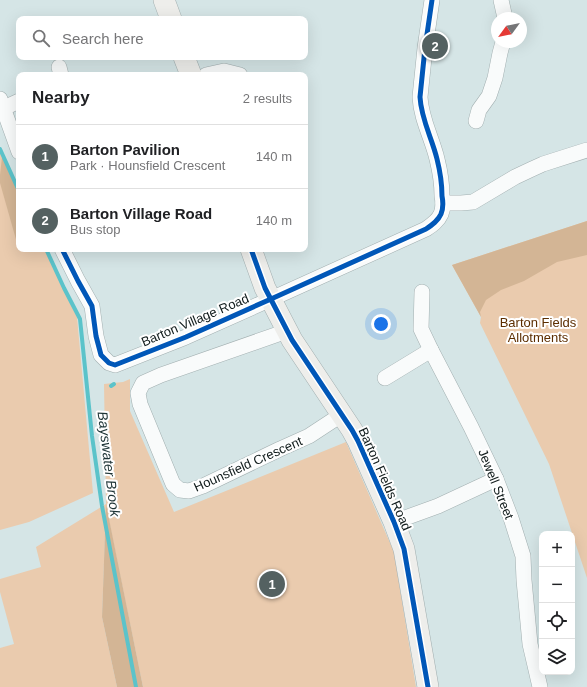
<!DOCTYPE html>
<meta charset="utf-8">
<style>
:root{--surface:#fff;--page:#f6f6f6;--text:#202124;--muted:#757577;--line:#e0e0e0;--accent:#546161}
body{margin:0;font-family:Arial,sans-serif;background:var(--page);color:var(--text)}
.controls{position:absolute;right:12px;bottom:12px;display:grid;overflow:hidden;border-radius:8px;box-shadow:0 4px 16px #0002}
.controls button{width:36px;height:36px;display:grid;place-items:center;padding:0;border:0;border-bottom:1px solid var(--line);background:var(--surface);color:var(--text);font:20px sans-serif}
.compass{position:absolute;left:491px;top:12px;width:36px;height:36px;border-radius:50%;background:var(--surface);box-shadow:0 4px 16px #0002;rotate:237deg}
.you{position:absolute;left:381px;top:324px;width:14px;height:14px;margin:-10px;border:3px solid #fff;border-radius:50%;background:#1a73e8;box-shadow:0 0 0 6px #1a73e833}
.badge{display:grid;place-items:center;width:26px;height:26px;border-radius:50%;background:var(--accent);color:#fff;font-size:13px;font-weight:700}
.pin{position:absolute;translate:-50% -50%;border:2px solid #fff;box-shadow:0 1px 4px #0006}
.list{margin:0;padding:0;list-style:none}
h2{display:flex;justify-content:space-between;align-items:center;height:52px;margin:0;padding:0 16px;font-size:17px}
h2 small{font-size:13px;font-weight:400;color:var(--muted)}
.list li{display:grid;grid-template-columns:26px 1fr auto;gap:12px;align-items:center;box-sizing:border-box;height:64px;padding:0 16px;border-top:1px solid var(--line)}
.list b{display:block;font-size:15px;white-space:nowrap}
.list p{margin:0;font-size:13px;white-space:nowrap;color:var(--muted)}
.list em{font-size:13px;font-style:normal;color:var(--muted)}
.icon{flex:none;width:22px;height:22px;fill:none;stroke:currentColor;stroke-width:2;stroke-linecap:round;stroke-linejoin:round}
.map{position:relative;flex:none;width:587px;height:687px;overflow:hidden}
.search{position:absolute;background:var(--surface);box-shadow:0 4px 16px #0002;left:16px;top:16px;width:292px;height:44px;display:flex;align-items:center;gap:10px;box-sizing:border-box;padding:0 14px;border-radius:8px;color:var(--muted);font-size:15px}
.panel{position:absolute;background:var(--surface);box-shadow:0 4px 16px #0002;left:16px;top:72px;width:292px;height:180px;border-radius:8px}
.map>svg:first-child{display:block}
.green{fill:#eacbae}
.forest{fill:#d3b595}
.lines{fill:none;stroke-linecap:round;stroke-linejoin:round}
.stream{stroke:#5bc3ca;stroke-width:4}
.street-casing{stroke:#a2afb0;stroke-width:16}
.secondary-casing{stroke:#a2afb0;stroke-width:22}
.street{stroke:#f9fbfb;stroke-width:15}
.secondary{stroke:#eeeeeb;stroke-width:21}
.cycleway-casing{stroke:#fff;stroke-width:8}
.cycleway{stroke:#0057b8;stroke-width:5}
.labels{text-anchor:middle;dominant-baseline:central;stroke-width:4;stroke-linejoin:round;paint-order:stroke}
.street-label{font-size:13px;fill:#0f1a1a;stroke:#fff}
.park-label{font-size:13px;fill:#5c2e00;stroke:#fff}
.water-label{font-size:14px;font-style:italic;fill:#1d3335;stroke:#fff}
</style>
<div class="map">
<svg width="587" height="687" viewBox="0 0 587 687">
<rect width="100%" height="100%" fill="#d5e5e6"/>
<g class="green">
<polygon points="0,152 19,193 19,249 45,249 77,317 93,493 29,522 0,530"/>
<polygon points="587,221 587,578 549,464 480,323 481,317 452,265"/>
<polygon points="130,379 130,411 174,512 346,442 394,552 416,687 143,687 106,506 102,617 117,687 0,687 0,648 14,644 0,592 0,579 41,567 36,547 106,504 104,384 123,382"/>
</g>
<g class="forest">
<polygon points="2,157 19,193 19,243 17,243 0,183 0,175"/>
<polygon points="587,221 587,255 557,262 524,281 501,290 486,300 480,312 481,317 452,265"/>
<polygon points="106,504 143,687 117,687 102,617"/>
</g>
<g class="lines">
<g class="stream">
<polyline points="0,149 19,191"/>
<polyline points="46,249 64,288 80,319 92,436 102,506 136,687"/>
<polyline points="111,386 114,384"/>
</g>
<defs>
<g id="street">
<polyline points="501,0 505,18"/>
<polyline points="59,67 61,75"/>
<polyline points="206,75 224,71 240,75"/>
<polyline points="0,99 19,152"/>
<polyline points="4,108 19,101"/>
<polyline points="476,121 479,110 489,96 495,78 500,53 503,42"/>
<polyline points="443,203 461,203 473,202 515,177 532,169 543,164 587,150"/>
<path d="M62,249L78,281L92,306L96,336L101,355L109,363L115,365L186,337L271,299L426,229C432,225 438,221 441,214C443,209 443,201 442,196C442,184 440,171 437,159C432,138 421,119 420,97L425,48L432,0"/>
<polyline points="422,292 421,329 431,350 471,427 496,479 511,518 523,556 524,580 530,644 540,687"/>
<polyline points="287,331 161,375 143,383 138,393 140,404 173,484 180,490 189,491 203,486 280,449 309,436 341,415"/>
<polyline points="385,378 431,350"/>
<polyline points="394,522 438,506 496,479"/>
</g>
<g id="secondary">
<polyline points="164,0 171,19"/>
<polyline points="184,57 191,75"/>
<polyline points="251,249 265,288 292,340 352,430 358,441 394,522 404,549 428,687"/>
</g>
</defs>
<use href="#street" class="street-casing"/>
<use href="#secondary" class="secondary-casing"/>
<use href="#street" class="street"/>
<use href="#secondary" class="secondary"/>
<defs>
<g id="cycleway">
<path d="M62,249L78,281L92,306L96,336L101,355L109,363L115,365L186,337L271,299L426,229C432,225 438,221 441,214C443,209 443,201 442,196C442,184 440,171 437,159C432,138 421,119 420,97L425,48L432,0"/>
<polyline points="251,249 265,288 292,340 352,430 358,441 394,522 404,549 428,687"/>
</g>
</defs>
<use href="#cycleway" class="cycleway-casing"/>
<use href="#cycleway" class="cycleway"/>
</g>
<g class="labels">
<g class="street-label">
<text transform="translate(195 320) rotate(-23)">Barton Village Road</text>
<text transform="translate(248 464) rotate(-24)">Hounsfield Crescent</text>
<text transform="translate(385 479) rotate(66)">Barton Fields Road</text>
<text transform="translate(496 484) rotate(68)">Jewell Street</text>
</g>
<g class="park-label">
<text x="538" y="322">Barton Fields<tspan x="538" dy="15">Allotments</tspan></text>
</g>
<g class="water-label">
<text transform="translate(109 464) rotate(83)">Bayswater Brook</text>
</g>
</g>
</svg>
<div class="controls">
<button>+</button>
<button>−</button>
<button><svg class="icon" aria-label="locate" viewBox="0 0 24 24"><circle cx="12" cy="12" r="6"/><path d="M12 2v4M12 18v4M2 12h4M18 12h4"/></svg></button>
<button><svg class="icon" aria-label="layers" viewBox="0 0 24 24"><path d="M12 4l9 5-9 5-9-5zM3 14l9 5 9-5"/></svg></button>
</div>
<svg class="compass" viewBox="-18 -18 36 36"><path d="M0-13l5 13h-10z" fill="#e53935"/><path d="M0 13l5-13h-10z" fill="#757577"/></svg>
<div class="you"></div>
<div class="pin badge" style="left:272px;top:584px">1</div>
<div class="pin badge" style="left:435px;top:46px">2</div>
<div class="search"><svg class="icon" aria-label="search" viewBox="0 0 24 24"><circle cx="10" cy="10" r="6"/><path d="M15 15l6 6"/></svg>Search here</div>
<section class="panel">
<h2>Nearby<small>2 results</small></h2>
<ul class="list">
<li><span class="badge">1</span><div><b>Barton Pavilion</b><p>Park · Hounsfield Crescent</p></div><em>140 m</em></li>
<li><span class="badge">2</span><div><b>Barton Village Road</b><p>Bus stop</p></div><em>140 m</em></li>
</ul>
</section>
</div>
